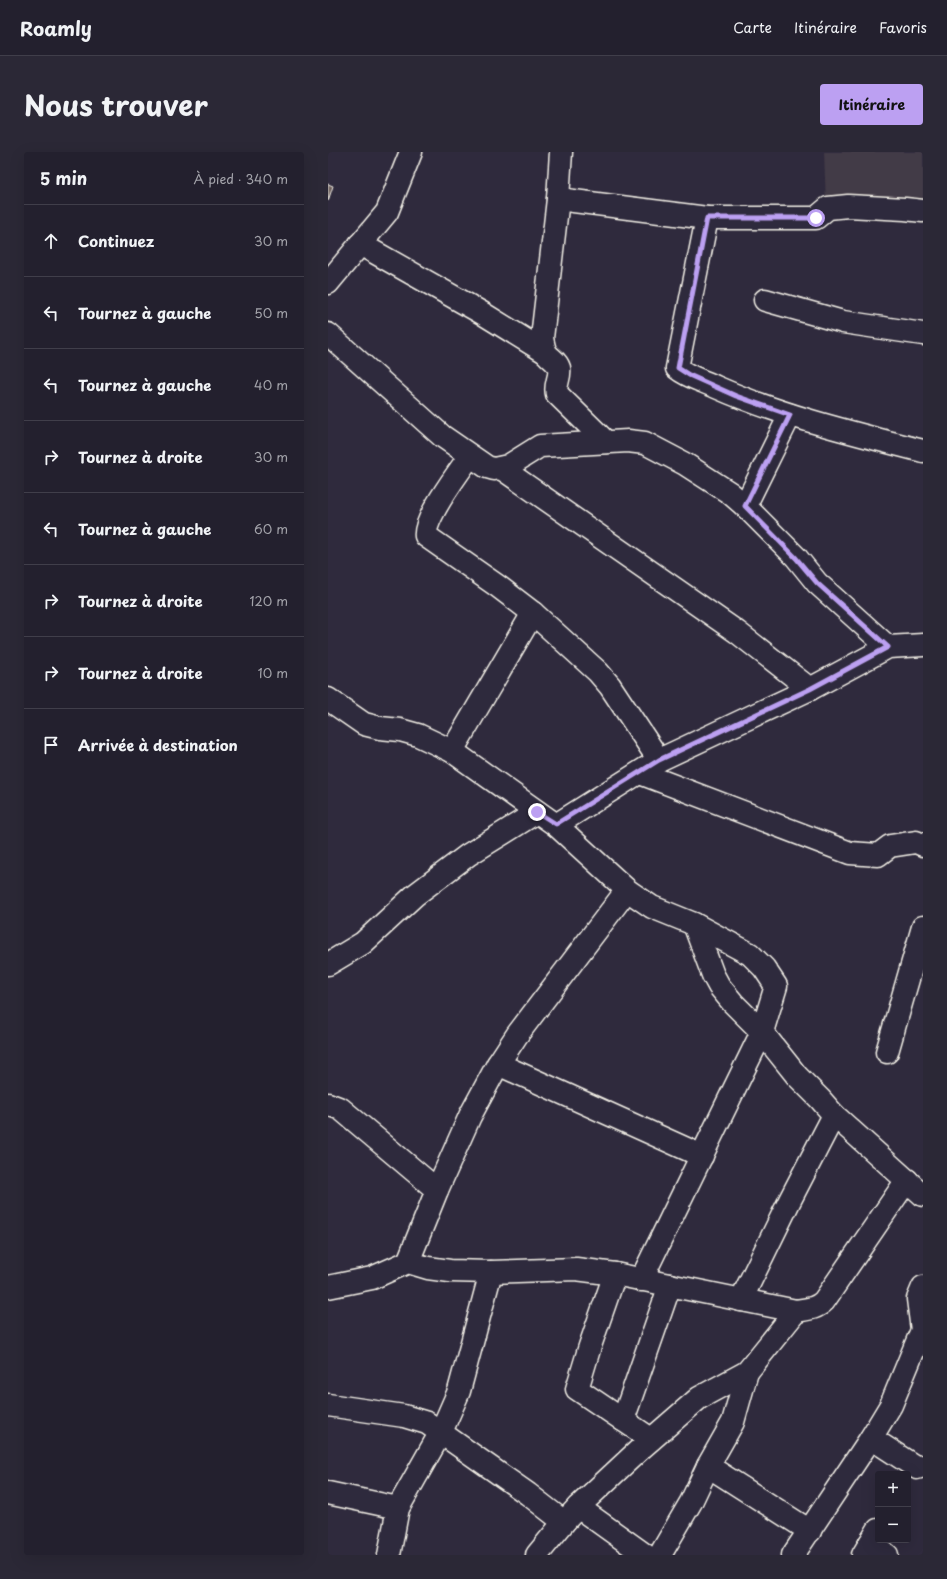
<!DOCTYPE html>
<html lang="fr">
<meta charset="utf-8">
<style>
:root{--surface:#23202e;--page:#2b2836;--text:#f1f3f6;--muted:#a3a3aa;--line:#403e4a;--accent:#bca0f2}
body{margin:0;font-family:"Playpen Sans",sans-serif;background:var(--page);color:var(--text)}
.controls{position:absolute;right:12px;bottom:12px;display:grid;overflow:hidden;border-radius:4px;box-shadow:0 4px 16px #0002}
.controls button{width:36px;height:36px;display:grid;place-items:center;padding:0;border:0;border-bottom:1px solid var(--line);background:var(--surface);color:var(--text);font:20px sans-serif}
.stop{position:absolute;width:12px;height:12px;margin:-9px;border:3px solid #bca0f2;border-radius:50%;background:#fff}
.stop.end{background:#bca0f2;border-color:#fff;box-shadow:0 1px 4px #0008}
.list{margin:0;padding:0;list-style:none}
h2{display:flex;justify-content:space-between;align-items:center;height:52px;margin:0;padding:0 16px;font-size:17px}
h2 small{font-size:13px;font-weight:400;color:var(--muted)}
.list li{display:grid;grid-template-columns:26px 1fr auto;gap:12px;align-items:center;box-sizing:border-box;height:72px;padding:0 16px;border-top:1px solid var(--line)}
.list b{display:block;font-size:15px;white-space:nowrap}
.list em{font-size:13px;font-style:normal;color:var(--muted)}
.icon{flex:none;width:22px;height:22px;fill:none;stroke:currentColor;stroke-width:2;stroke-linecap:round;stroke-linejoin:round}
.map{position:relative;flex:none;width:595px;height:1403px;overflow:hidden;border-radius:4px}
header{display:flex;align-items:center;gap:24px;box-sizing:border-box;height:56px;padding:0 20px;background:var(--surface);border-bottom:1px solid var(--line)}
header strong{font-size:19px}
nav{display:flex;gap:22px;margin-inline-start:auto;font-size:14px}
.intro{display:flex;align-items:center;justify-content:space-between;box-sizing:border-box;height:96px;padding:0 24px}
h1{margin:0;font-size:28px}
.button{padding:10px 18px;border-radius:4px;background:var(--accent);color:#111;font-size:14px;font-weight:700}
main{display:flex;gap:24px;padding:0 24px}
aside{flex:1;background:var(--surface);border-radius:4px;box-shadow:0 4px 16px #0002}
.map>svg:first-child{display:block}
.built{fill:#423a46}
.building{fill:#6d5e5b;stroke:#f4f1e8}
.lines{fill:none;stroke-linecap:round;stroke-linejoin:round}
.street-casing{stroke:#f4f1e8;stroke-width:25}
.street{stroke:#2f2a3d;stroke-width:22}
.route{stroke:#bca0f2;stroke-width:5}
</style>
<header>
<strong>Roamly</strong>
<nav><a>Carte</a><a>Itinéraire</a><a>Favoris</a></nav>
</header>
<div class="intro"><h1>Nous trouver</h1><a class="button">Itinéraire</a></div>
<main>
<aside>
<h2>5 min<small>À pied · 340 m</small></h2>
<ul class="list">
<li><svg class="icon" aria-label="ahead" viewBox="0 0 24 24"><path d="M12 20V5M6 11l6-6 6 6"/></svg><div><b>Continuez</b></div><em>30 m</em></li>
<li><svg class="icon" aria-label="left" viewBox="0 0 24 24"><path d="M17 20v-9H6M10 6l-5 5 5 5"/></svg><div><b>Tournez à gauche</b></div><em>50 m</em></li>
<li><svg class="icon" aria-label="left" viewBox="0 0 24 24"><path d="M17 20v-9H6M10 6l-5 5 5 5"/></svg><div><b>Tournez à gauche</b></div><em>40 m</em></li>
<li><svg class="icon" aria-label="right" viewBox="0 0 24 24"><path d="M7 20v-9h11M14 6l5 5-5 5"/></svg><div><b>Tournez à droite</b></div><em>30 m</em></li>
<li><svg class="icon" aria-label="left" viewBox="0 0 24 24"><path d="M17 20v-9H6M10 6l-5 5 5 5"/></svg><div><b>Tournez à gauche</b></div><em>60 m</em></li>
<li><svg class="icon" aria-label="right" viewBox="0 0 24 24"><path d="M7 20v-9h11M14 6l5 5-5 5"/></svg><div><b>Tournez à droite</b></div><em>120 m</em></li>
<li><svg class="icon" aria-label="right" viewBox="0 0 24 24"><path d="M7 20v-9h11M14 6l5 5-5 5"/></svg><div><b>Tournez à droite</b></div><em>10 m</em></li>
<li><svg class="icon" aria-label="arrive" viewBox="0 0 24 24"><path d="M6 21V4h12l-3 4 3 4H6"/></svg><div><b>Arrivée à destination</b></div></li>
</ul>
</aside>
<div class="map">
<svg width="595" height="1403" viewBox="0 0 595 1403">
<rect width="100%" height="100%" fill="#2f2a3d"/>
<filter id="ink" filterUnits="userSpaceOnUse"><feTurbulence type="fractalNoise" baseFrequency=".025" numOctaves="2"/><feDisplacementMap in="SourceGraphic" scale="8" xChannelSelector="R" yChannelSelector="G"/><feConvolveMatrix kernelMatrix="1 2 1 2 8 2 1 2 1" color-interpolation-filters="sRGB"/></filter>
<g filter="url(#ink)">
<polygon class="built" points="496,0 595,0 595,49 498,54"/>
<polygon class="building" points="0,32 5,34 0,49"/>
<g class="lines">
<defs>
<g id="street">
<path d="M233,0L230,47L214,186C215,191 216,198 219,202C223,207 229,209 231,216C233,225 226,233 229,242L278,290"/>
<polyline points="230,47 379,66 488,66 500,56 520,54 577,57 595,59"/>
<path d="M379,66L349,216C360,225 375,229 388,235C454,264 525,281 595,299"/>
<polyline points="32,92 154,161 217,200"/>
<polyline points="0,131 59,60 83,0"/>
<polyline points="437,148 515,170 595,182"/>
<polyline points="0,182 114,284 159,315 166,317 180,314 212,294 300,289 317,291 357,312 402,341 417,354 468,405 489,431 560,495"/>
<path d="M142,304C132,318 94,369 98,384L171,435L205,461L270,520L282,534L331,608"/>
<polyline points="173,316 409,480 482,537"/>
<polyline points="417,354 462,263"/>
<polyline points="0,547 36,572 52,576 72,578 90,583 124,599 228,673 299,738 324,755 366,772 422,802 436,816 448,834 434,880 313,1128"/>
<polyline points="124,599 205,461"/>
<polyline points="312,621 522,701 550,703 562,694 588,690 595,693"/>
<polyline points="228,673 331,608 482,537 560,495 595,493"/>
<polyline points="366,772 385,823 391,834 405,851 434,880 469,924 492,947 506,963 595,1043"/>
<polyline points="0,812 35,791 87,743 140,703 209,660"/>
<polyline points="559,900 595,775"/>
<polyline points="170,912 374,1004"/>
<polyline points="0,952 13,957 109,1038"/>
<polyline points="80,1110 109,1038 142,964 170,912 189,883 299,738"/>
<polyline points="287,1122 262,1194 249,1237 323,1287"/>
<path d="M0,1135L44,1126L80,1110L100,1116L122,1119L163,1120L248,1117L287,1122L468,1159C479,1157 488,1157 496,1149L579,1028"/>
<polyline points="413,1148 462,1048 506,963"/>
<polyline points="0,1253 76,1264 99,1271 200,1342 236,1370"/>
<polyline points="295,1268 342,1133"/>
<polyline points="543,1286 589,1316 595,1314"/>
<polyline points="380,1314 482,1379"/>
<polyline points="0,1341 70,1356"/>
<polyline points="250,1355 317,1403"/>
<polyline points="542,1391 559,1403"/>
<polyline points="61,1403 70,1356 113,1280 131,1239 163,1120"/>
<polyline points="209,1403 236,1370 250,1355 310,1299 371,1246 419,1220 468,1159"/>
<polyline points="332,1403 363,1350 380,1314 405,1270 419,1220"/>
<polyline points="465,1403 543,1286 563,1253 594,1178 590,1147 595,1135"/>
<polyline points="535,1403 550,1378"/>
</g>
</defs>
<use href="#street" class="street-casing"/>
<use href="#street" class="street"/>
</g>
</g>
<g class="lines" filter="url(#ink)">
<polyline class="route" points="209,660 228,672 331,608 482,537 560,495 489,431 468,406 417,354 462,263 408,244 361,223 350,216 379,66 488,66"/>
</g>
</svg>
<div class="controls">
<button>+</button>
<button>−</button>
</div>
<div class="stop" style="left:488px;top:66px"></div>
<div class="stop end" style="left:209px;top:660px"></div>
</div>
</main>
